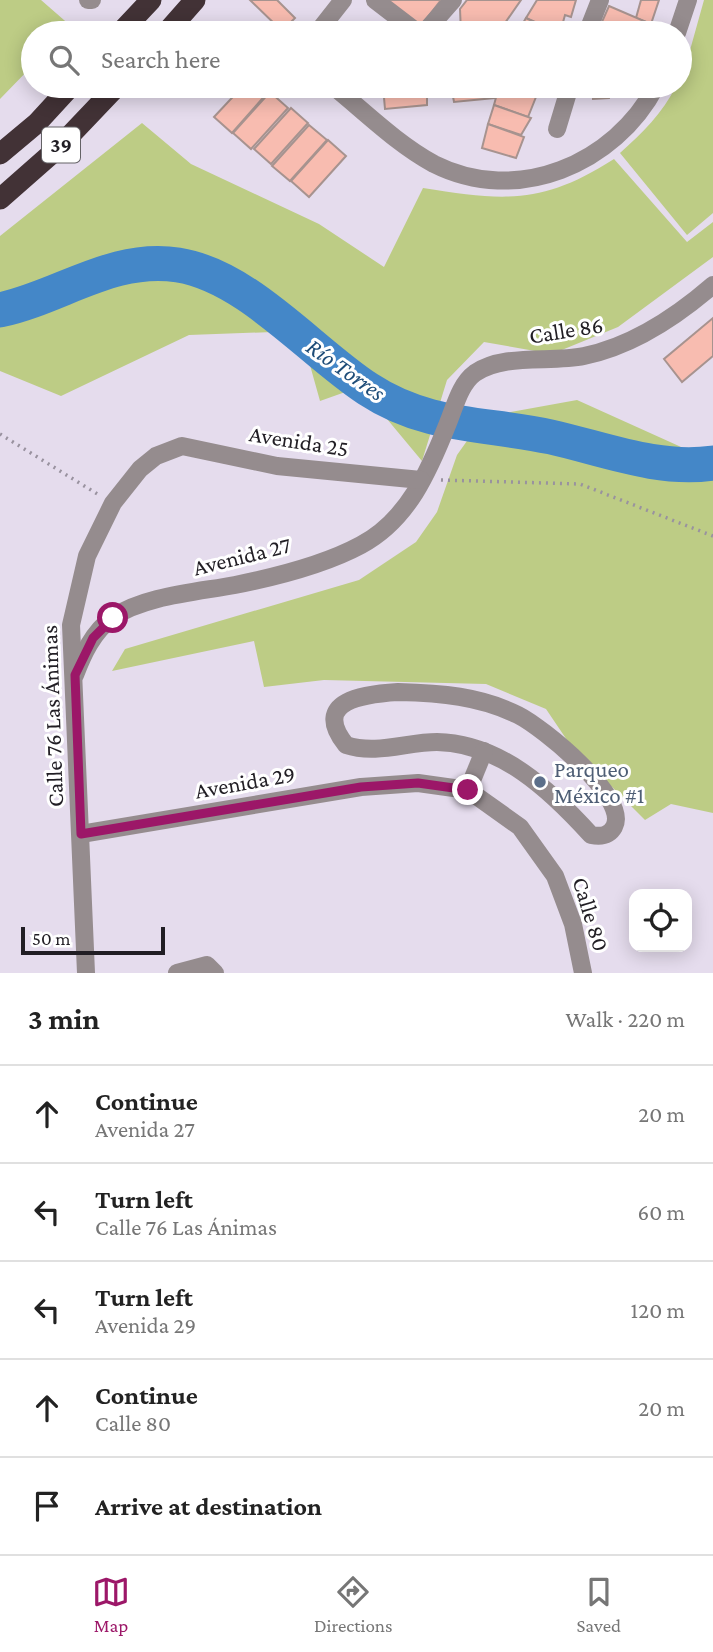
<!DOCTYPE html>
<meta charset="utf-8">
<style>
:root{--surface:#fff;--page:#f2f2f2;--text:#222;--muted:#767676;--line:#e0e0e0;--accent:#9c1768}
body{margin:0;font-family:"Crimson Pro",serif;background:var(--page);color:var(--text)}
.controls{position:absolute;right:21px;bottom:21px;display:grid;overflow:hidden;border-radius:14px;box-shadow:0 4px 18px #0003}
.controls button{width:63px;height:63px;display:grid;place-items:center;padding:0;border:0;border-bottom:2px solid var(--line);background:var(--surface);color:var(--text);font:35px sans-serif}
.scale{position:absolute;left:21px;bottom:18px;width:144px;box-sizing:border-box;padding-left:7px;border:4px solid #211e24;border-top:0;font-size:19px;line-height:24px;white-space:nowrap;color:#211e24;-webkit-text-stroke:5px #fff;paint-order:stroke}
.stop{position:absolute;width:21px;height:21px;margin:-16px;border:5px solid #9c1768;border-radius:50%;background:#fff}
.stop.end{background:#9c1768;border-color:#fff;box-shadow:0 2px 7px #0008}
.list{margin:0;padding:0;list-style:none}
h2{display:flex;justify-content:space-between;align-items:center;height:91px;margin:0;padding:0 28px;font-size:30px}
h2 small{font-size:23px;font-weight:400;color:var(--muted)}
.list li{display:grid;grid-template-columns:46px 1fr auto;gap:21px;align-items:center;box-sizing:border-box;height:98px;padding:0 28px;border-top:2px solid var(--line)}
.list b{display:block;font-size:26px;white-space:nowrap}
.list p{margin:0;font-size:23px;white-space:nowrap;color:var(--muted)}
.list em{font-size:23px;font-style:normal;color:var(--muted)}
.icon{flex:none;width:38px;height:38px;fill:none;stroke:currentColor;stroke-width:2;stroke-linecap:round;stroke-linejoin:round}
.map{position:relative;flex:none;width:713px;height:973px;overflow:hidden}
.search{position:absolute;background:var(--surface);box-shadow:0 4px 18px #0003;left:21px;right:21px;top:21px;height:77px;display:flex;align-items:center;gap:18px;box-sizing:border-box;padding:0 24px;border-radius:38px;color:var(--muted);font-size:26px}
.sheet{height:581px;background:var(--surface)}
nav{display:flex;justify-content:space-around;align-items:center;box-sizing:border-box;height:98px;border-top:2px solid var(--line);background:var(--surface);font-size:19px;color:var(--muted)}
nav a{display:grid;justify-items:center;gap:4px}
nav .on{color:var(--accent)}
.map>svg:first-child{display:block}
.green{fill:#bdcc85}
.lines{fill:none;stroke-linecap:round;stroke-linejoin:round}
.river{stroke:#4487c8;stroke-width:35}
.building{fill:#f8bcb0;stroke:#a7938f;stroke-width:2}
.path{stroke:#99929f;stroke-width:3.5;stroke-dasharray:2 5;stroke-linecap:butt}
.minor{stroke:#958c8e;stroke-width:18}
.highway{stroke:#423236;stroke-width:21}
.route{stroke:#9c1768;stroke-width:9}
.service-dot{fill:#5c6f8a;stroke:#fff;stroke-width:2.5}
.labels{text-anchor:middle;dominant-baseline:central;stroke-width:6;stroke-linejoin:round;paint-order:stroke}
.shield{fill:#fff;stroke:#646266;stroke-width:2}
.shield-label{font-size:21px;font-weight:bold;fill:#211e24}
.street-label{font-size:23px;fill:#211e24;stroke:#fff}
.service-label{font-size:23px;fill:#4e5e75;stroke:#fff;text-anchor:start}
.water-label{font-size:24px;font-style:italic;fill:#1d4c78;stroke:#fff}
</style>
<div class="map">
<svg width="713" height="973" viewBox="0 0 713 973">
<rect width="100%" height="100%" fill="#e5dced"/>
<g class="green">
<polygon points="0,0 41,0 72,27 66,33 33,33 33,65 0,99"/>
<path d="M704,0H713V213L687,235L620,153C642,133 663,113 676,86H680Z"/>
<path d="M142,123L191,164L319,224L384,267L423,188C505,201 542,205 614,159L687,242L713,222V257L618,327L552,354L484,342L447,380L422,461L387,419L351,390L320,401L308,358L273,332L189,335L61,396L0,371V236Z"/>
<polygon points="577,400 690,451 713,458 713,813 671,804 645,820 571,746 546,709 486,684 324,680 264,687 254,641 112,671 125,649 359,580 416,542 437,512 457,455 484,417"/>
</g>
<g class="lines">
<path class="river" d="M0,310C61,297 112,255 178,265C248,276 311,352 368,389C427,428 487,423 551,437C604,449 658,471 713,463"/>
</g>
<g class="building">
<polygon points="250,0 277,0 295,18 282,31"/>
<polygon points="383,0 441,0 417,31"/>
<polygon points="467,0 521,0 498,33 461,33 460,9"/>
<polygon points="537,0 576,0 571,17 565,15 560,33 526,18"/>
<polygon points="641,0 659,0 651,24 636,18"/>
<polygon points="609,6 651,24 648,33 597,33"/>
<polygon points="526,18 556,33 517,33"/>
<polygon points="243,86 262,86 269,91 232,133 214,117"/>
<polygon points="383,86 430,86 430,90 427,91 427,105 385,109"/>
<polygon points="451,86 493,86 494,98 454,102"/>
<polygon points="499,86 536,97 528,117 494,105"/>
<polygon points="506,86 538,86 534,95"/>
<polygon points="576,86 613,86 609,98 593,99 593,91 588,90 585,95 574,90"/>
<polygon points="270,92 288,108 251,149 233,133"/>
<polygon points="494,105 531,118 521,135 488,124"/>
<polygon points="291,108 308,123 271,164 254,149"/>
<polygon points="488,124 524,137 516,158 482,148"/>
<polygon points="309,125 327,140 290,181 272,166"/>
<polygon points="328,140 346,156 309,197 291,181"/>
<polygon points="713,318 713,356 682,382 664,359"/>
</g>
<g class="lines">
<g class="path">
<polyline points="0,434 99,495"/>
<polyline points="441,480 580,484 713,536"/>
</g>
<g class="minor">
<polyline points="88,0 92,0"/>
<polyline points="375,0 418,33"/>
<polyline points="317,33 343,0"/>
<polyline points="424,33 453,0"/>
<polyline points="587,33 600,0"/>
<polyline points="677,33 688,0"/>
<path d="M333,86C365,112 397,144 434,164C517,206 615,164 656,86"/>
<polyline points="557,129 570,86"/>
<path d="M75,675C83,654 93,632 112,618C143,596 198,592 235,585C275,577 324,565 361,545C408,520 429,471 448,423C455,406 460,384 475,373C504,353 550,363 584,356C633,346 676,317 713,285"/>
<path d="M398,692C440,693 480,696 518,715C542,727 630,798 614,827C609,836 601,837 591,835C551,791 501,743 437,742C407,742 376,755 346,745C310,700 366,694 398,692Z"/>
<polyline points="468,790 484,751"/>
<polyline points="81,834 361,787 418,783 468,790 520,827 555,876 573,924 583,973"/>
<polyline points="86,973 71,625 87,556 113,503 140,469 156,456 182,446 277,466 421,480"/>
<polyline points="177,973 207,965 215,973"/>
</g>
<g class="highway">
<polyline points="120,33 151,0"/>
<polyline points="166,33 195,0"/>
<polyline points="0,154 37,123 71,86"/>
<polyline points="0,199 58,148 117,86"/>
</g>
</g>
<g class="lines">
<polyline class="route" points="113,618 93,638 75,675 81,834 361,787 418,783 468,790"/>
</g>
<circle class="service-dot" cx="540" cy="782" r="7"/>
<g class="labels">
<rect class="shield" x="42" y="127.5" width="38" height="35" rx="5"/>
<g class="shield-label">
<text x="61" y="145">39</text>
</g>
<g class="street-label">
<text transform="translate(566 330) rotate(-9)">Calle 86</text>
<text transform="translate(299 441) rotate(9)">Avenida 25</text>
<text transform="translate(242 556) rotate(-14)">Avenida 27</text>
<text transform="translate(52 716) rotate(-92)">Calle 76 Las Ánimas</text>
<text transform="translate(245 782) rotate(-10)">Avenida 29</text>
<text transform="translate(591 914) rotate(73)">Calle 80</text>
</g>
<g class="service-label">
<text x="554" y="769">Parqueo<tspan x="554" dy="26">México #1</tspan></text>
</g>
<g class="water-label">
<text transform="translate(346 369) rotate(35)">Río Torres</text>
</g>
</g>
</svg>
<div class="controls">
<button><svg class="icon" aria-label="locate" viewBox="0 0 24 24"><circle cx="12" cy="12" r="6"/><path d="M12 2v4M12 18v4M2 12h4M18 12h4"/></svg></button>
</div>
<div class="scale">50 m</div>
<div class="stop" style="left:113px;top:618px"></div>
<div class="stop end" style="left:468px;top:790px"></div>
<div class="search"><svg class="icon" aria-label="search" viewBox="0 0 24 24"><circle cx="10" cy="10" r="6"/><path d="M15 15l6 6"/></svg>Search here</div>
</div>
<section class="sheet">
<h2>3 min<small>Walk · 220 m</small></h2>
<ul class="list">
<li><svg class="icon" aria-label="ahead" viewBox="0 0 24 24"><path d="M12 20V5M6 11l6-6 6 6"/></svg><div><b>Continue</b><p>Avenida 27</p></div><em>20 m</em></li>
<li><svg class="icon" aria-label="left" viewBox="0 0 24 24"><path d="M17 20v-9H6M10 6l-5 5 5 5"/></svg><div><b>Turn left</b><p>Calle 76 Las Ánimas</p></div><em>60 m</em></li>
<li><svg class="icon" aria-label="left" viewBox="0 0 24 24"><path d="M17 20v-9H6M10 6l-5 5 5 5"/></svg><div><b>Turn left</b><p>Avenida 29</p></div><em>120 m</em></li>
<li><svg class="icon" aria-label="ahead" viewBox="0 0 24 24"><path d="M12 20V5M6 11l6-6 6 6"/></svg><div><b>Continue</b><p>Calle 80</p></div><em>20 m</em></li>
<li><svg class="icon" aria-label="arrive" viewBox="0 0 24 24"><path d="M6 21V4h12l-3 4 3 4H6"/></svg><div><b>Arrive at destination</b></div></li>
</ul>
</section>
<nav>
<a class="on"><svg class="icon" aria-label="map" viewBox="0 0 24 24"><path d="M3 6l6-2 6 2 6-2v14l-6 2-6-2-6 2zM9 4v14M15 6v14"/></svg>Map</a>
<a><svg class="icon" aria-label="directions" viewBox="0 0 24 24"><path d="M12 3l9 9-9 9-9-9zM9 14v-3h6M13 9l2 2-2 2"/></svg>Directions</a>
<a><svg class="icon" aria-label="saved" viewBox="0 0 24 24"><path d="M7 4h10v16l-5-4-5 4z"/></svg>Saved</a>
</nav>
